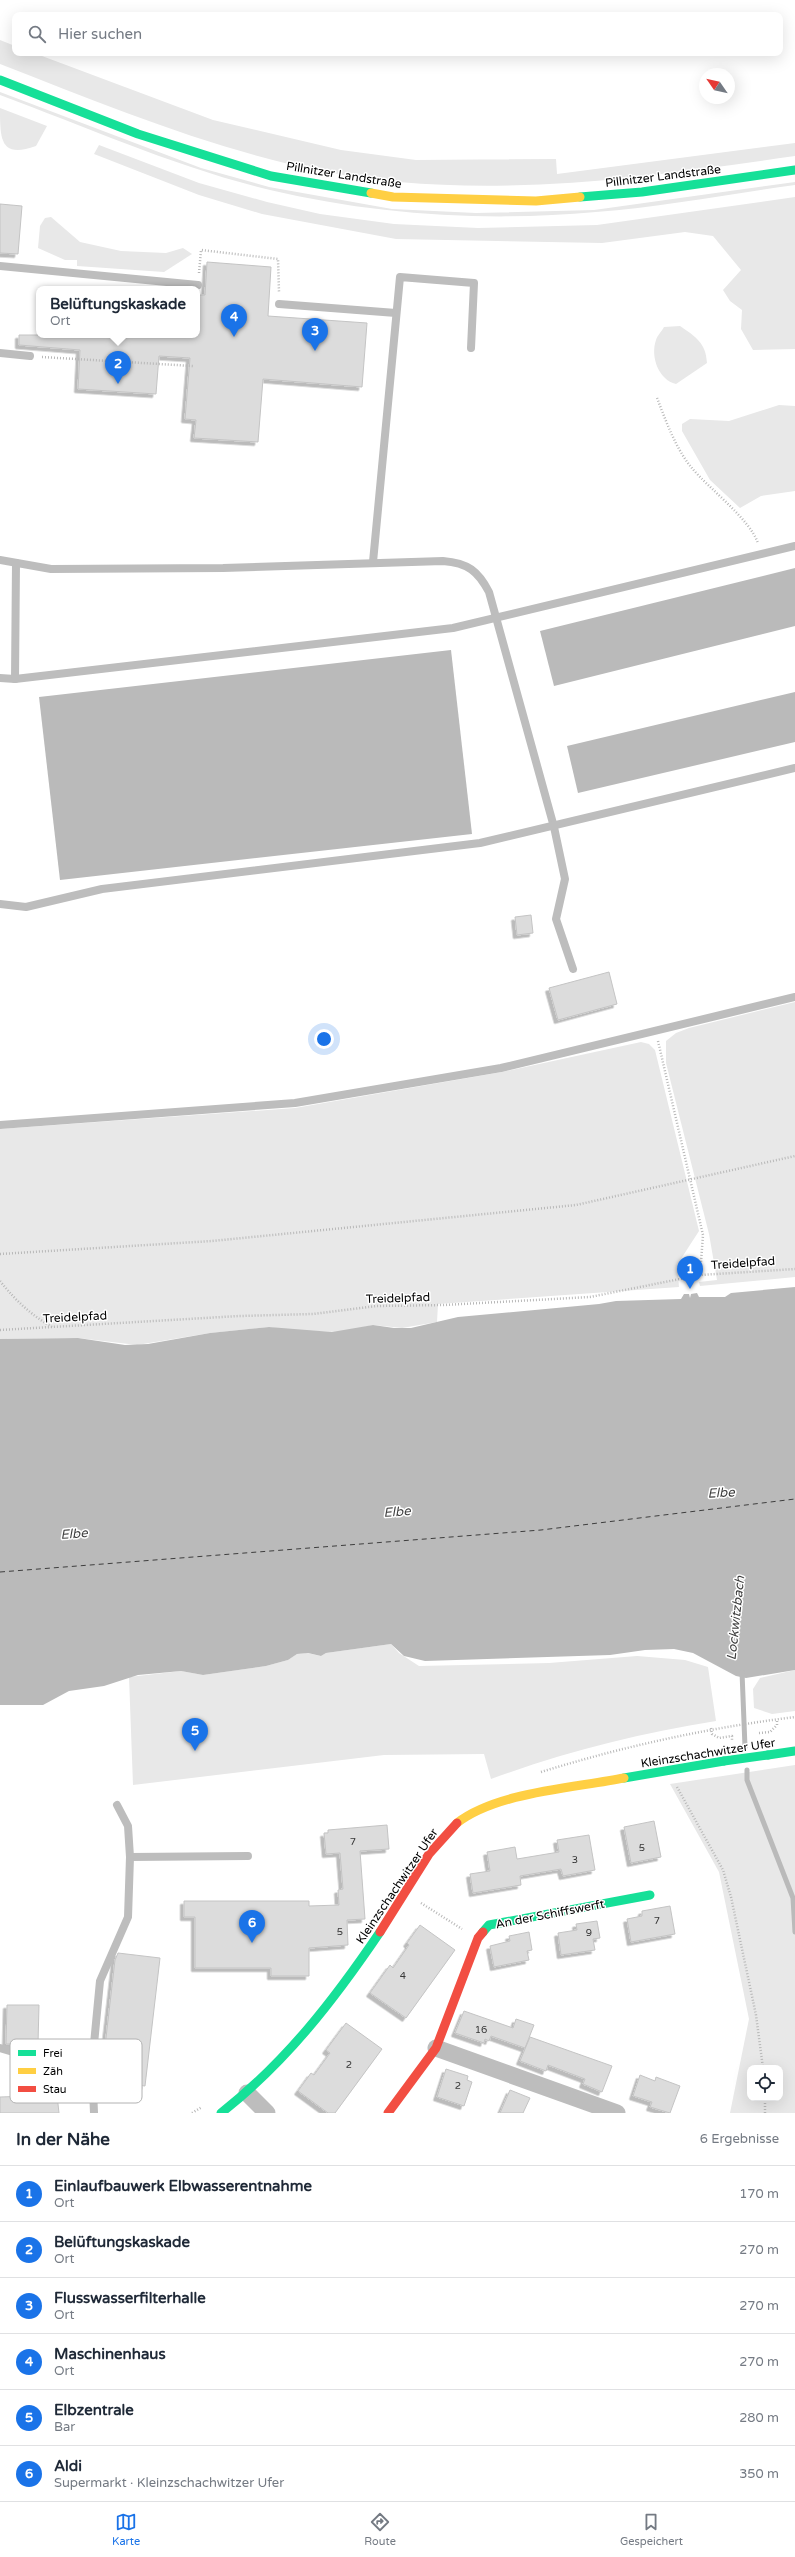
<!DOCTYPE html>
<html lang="de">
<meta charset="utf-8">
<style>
:root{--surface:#fff;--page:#f6f6f7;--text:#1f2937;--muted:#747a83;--line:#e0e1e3;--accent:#1a73e8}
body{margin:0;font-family:"Varela Round",sans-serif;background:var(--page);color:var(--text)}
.controls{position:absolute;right:12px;bottom:12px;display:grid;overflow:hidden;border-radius:8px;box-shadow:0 4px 16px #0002}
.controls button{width:36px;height:36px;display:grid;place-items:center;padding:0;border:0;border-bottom:1px solid var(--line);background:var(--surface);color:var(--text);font:20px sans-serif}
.compass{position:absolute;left:699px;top:68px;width:36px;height:36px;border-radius:50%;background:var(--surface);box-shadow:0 4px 16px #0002;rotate:304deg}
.you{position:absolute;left:324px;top:1039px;width:14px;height:14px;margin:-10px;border:3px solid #fff;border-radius:50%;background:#1a73e8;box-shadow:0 0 0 6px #1a73e833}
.badge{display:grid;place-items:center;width:26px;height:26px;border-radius:50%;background:var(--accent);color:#fff;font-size:13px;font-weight:700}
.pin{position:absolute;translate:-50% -33px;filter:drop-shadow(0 1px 2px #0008)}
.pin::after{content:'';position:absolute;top:21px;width:14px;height:12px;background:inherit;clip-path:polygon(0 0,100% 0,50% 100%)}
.popup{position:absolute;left:36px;top:286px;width:164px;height:52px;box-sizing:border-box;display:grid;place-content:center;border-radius:8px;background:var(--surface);filter:drop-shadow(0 1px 3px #0005);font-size:13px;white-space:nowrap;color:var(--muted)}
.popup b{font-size:15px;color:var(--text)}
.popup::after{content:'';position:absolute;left:50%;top:100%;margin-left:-8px;border:8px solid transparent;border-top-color:var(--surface)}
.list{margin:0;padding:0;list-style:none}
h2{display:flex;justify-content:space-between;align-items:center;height:52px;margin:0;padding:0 16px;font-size:17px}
h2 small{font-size:13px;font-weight:400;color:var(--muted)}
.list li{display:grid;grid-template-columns:26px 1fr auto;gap:12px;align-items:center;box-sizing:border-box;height:56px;padding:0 16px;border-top:1px solid var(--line)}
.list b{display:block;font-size:15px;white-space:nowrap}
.list p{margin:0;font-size:13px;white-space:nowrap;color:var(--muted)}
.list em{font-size:13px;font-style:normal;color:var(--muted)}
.icon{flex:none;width:22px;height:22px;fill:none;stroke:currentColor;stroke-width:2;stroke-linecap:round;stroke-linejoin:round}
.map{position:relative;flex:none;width:795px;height:2113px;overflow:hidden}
.search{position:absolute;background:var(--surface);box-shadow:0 4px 16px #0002;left:12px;right:12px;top:12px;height:44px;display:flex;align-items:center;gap:10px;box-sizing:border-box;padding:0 14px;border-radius:8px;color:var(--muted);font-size:15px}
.sheet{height:388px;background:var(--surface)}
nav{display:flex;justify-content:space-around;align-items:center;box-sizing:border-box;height:56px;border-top:1px solid var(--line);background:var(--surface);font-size:11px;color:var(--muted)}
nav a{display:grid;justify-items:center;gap:2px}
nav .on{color:var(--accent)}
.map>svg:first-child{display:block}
.green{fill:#e8e8e8;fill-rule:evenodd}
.water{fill:#bababa}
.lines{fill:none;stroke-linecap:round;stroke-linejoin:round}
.stream{stroke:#bababa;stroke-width:5}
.ferry{stroke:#3e3e3e;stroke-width:1;stroke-dasharray:5 4;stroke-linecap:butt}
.building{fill:#dcdcdc;stroke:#c4c4c4;filter:url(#shadow)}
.path{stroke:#b8b8b8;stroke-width:2.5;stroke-dasharray:1 2;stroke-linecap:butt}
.lane{stroke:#bdbdbd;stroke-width:8}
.street{stroke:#bdbdbd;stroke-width:17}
.fast{stroke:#16e098;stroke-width:9}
.slow{stroke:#ffcf43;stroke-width:9}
.jam{stroke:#f24e42;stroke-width:9}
.fast-bridge{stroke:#16e098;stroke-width:9}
.labels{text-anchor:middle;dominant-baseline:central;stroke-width:3;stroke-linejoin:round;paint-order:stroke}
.number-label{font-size:10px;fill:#373737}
.street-label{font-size:12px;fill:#000;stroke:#fff}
.water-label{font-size:13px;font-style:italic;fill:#3e3e3e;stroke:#fff}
.key{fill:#fff;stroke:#b2b2b2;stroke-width:1}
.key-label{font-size:11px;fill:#000}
</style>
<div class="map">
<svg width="795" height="2113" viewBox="0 0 795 2113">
<defs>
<filter id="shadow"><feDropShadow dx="-3.5" dy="3.5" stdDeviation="0" flood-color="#0004"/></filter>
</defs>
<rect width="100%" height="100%" fill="#fff"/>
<g class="green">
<path d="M0,40L15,46V53H34L213,120L341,150L416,160L556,159L557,174L795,143V156C662,175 534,194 399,182C260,170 129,114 0,64Z"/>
<path d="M0,92L201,168L269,187L392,209L476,213L594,210L795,182V185C729,194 662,207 596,212C488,222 376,215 270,190C178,168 89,128 0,95Z"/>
<path d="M0,108L47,126L36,146C0,159 0,139 0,108Z"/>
<polygon points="99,145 199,183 267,202 320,214 394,224 478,228 597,225 795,197 795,349 753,350 741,329 742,310 730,301 723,290 741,270 713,236 685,232 602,243 396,239 262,214 199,195 94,154"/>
<polygon points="51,217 80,242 121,251 166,253 183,248 192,254 164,272 77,266 77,260 65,260 38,248 40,226 45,218"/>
<path d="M680,326C696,337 706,343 707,363L676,384C659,380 650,357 656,340C657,336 662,331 664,327Z"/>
<polygon points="779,405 795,406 795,491 761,496 740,508 710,480 682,431 682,424 690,419 729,421"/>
<polygon points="795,1002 795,1277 700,1286 699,1282 717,1280 709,1234 666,1063 666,1041 676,1033 689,1028"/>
<polygon points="641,1042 649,1044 655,1050 699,1231 677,1265 679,1287 438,1304 437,1322 402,1328 373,1325 342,1332 295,1331 269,1327 210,1333 137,1345 78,1338 0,1339 0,1129 295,1108 502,1072"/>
<path d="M391,1644L399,1653L419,1666L549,1663L637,1656L685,1660L708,1667L716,1721C640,1733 564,1752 491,1779L484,1754L384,1755L133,1785L129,1677L181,1671L203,1675L266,1666L288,1660L297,1654L307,1653L321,1656L326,1653Z"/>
<polygon points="795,1670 795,1711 772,1714 754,1708 753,1689 760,1678"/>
<path d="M795,1765V2113H730L749,2019L719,1872L670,1784ZM750,2068H780V2098H750Z"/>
</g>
<g class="water">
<polygon points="795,568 795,626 554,686 540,631"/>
<polygon points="451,650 472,834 60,880 39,697"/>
<polygon points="795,692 795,742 578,793 567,746"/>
<polygon points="795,1287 795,1670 746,1678 736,1676 693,1653 674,1649 645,1650 610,1655 425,1661 404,1656 391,1644 326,1653 321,1656 308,1653 297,1654 288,1660 266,1666 203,1675 181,1671 138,1675 104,1686 69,1691 43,1705 0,1705 0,1339 78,1338 125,1345 148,1344 210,1333 269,1327 332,1332 373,1325 394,1328 411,1328 458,1317 599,1304 616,1301 681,1299 684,1294 689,1294 690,1298 691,1294 697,1293 699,1297 725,1297 731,1293"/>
</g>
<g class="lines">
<g class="stream">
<polyline points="742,1672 745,1747"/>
<polyline points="747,1770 747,1780 793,1898 795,1932"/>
</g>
<polyline class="ferry" points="0,1572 541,1530 795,1499"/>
</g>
<g class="building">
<polygon points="0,204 22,206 18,254 0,253"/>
<polygon points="207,262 271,267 268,316 367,323 362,387 263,379 258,442 194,438 196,420 185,419 190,358 159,356 156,394 78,389 80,350 19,345 19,335 197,335 197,295 205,295"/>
<polygon points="531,915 533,933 517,935 515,917"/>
<polygon points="609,972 617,1004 558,1020 549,988"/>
<polygon points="654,1821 661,1857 631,1863 624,1827"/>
<polygon points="387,1825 389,1849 360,1851 365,1919 347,1920 348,1945 309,1948 309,1976 271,1976 271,1968 195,1968 195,1917 184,1917 184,1901 309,1901 309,1906 339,1905 338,1890 343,1889 340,1853 326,1854 324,1833 328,1833 328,1830"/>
<polygon points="589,1835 595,1870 563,1876 561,1869 520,1876 521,1885 473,1893 470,1874 490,1871 487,1852 515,1847 517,1859 559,1852 557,1840"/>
<polygon points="670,1906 675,1934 631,1942 627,1919 642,1916 642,1911"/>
<polygon points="597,1921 600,1938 593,1939 595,1950 561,1955 558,1933 577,1930 576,1924"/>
<polygon points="420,1925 455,1950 406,2018 370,1993 390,1965 393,1968 409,1945 407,1943"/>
<polygon points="529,1932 532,1950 527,1951 529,1960 494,1967 490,1946 510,1941 509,1936"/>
<polygon points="118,1953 160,1958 145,2086 101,2081 115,1960"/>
<polygon points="7,2005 39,2005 38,2044 6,2044"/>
<polygon points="464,2011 513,2028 516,2019 534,2025 525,2048 491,2036 489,2041 485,2039 484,2043 455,2033"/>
<polygon points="346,2023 382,2049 335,2113 328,2113 298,2091 311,2073 314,2075 330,2053 326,2050"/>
<polygon points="530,2037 612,2066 602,2092 583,2084 585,2079 548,2065 546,2071 520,2061"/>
<polygon points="446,2069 468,2076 467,2080 472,2082 464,2106 437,2097"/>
<polygon points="640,2075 655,2081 656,2077 680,2086 670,2113 650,2107 652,2102 633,2096"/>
<polygon points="510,2090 530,2098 523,2113 500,2113"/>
<polygon points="57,2095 59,2113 0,2113 0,2097"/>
</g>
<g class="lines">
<g class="path">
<polyline points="199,273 201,250 278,259 279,292"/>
<polyline points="42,357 193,366"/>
<path d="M657,398C666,421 675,447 691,467C709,489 749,518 758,543"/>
<polyline points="658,1041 703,1235 700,1275"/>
<polyline points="0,1254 212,1241 576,1205 795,1156"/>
<path d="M0,1281C15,1300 31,1315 52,1327"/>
<polyline points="0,1330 239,1316 313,1314 377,1306 444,1305 590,1297 700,1275 795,1269"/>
<polyline points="711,1728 712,1734 719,1738 732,1736 732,1741"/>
<polyline points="759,1733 770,1732 777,1725 777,1719"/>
<path d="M541,1772C625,1746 707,1728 795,1717"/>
<polyline points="677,1787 723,1870 731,1897 756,2015 763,2068"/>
<polyline points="421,1903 462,1929"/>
<polyline points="192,2113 202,2107"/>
<polyline points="765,2113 765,2098"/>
</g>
<g class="lane">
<polyline points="0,266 198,285"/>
<polyline points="279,304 396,313"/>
<polyline points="0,353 30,356"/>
<path d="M0,560L51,569L223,568L443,561C468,563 478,571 489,592L554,827L565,879L556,919L573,969"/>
<polyline points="373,562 400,277 474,283 471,348"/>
<polyline points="0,678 15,679 453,628 795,546"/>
<polyline points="15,679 16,563"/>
<polyline points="0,904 26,907 102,889 480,843 795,768"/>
<polyline points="0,1125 295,1103 501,1068 795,997"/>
<polyline points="130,1857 248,1856"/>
<polyline points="0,2048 13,2052 92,2065"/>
<polyline points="94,2113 92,2065 100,1981 128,1917 130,1857 128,1826 117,1805"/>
</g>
<g class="street">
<polyline points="436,2048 617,2113"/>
<polyline points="247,2093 267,2113"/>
</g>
<g class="fast">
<polyline points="0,80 138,134 271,176 371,193"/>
<polyline points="580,197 642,192 795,170"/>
<polyline points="768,1755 795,1751"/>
<polyline points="624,1778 724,1761"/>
<polyline points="483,1932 489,1925 650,1895"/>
<path d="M221,2113C286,2062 334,2000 380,1932"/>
</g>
<g class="slow">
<polyline points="371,193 393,197 536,201 580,197"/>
<path d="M457,1823C497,1792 574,1788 624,1778"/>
</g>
<g class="jam">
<polyline points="380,1932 429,1854 457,1823"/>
<polyline points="388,2113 436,2048 478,1938 483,1932"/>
</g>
<polyline class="fast-bridge" points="724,1761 768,1755"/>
</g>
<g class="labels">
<g class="number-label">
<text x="353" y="1842">7</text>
<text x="642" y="1848">5</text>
<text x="575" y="1860">3</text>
<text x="657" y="1921">7</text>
<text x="340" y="1932">5</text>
<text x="589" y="1933">9</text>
<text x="403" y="1976">4</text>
<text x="481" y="2030">16</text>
<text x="349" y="2065">2</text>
<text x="458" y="2086">2</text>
</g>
<g class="street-label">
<text transform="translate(344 175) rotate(9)">Pillnitzer Landstraße</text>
<text transform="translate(663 176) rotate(-7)">Pillnitzer Landstraße</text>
<text transform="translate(743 1263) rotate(-4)">Treidelpfad</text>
<text transform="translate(398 1298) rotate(-2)">Treidelpfad</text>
<text transform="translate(75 1317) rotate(-3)">Treidelpfad</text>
<text transform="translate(708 1753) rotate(-9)">Kleinzschachwitzer Ufer</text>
<text transform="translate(397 1886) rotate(-56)">Kleinzschachwitzer Ufer</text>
<text transform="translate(550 1914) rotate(-11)">An der Schiffswerft</text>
</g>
<g class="water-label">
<text transform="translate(721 1493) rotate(-3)">Elbe</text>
<text transform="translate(397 1512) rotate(-4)">Elbe</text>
<text transform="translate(74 1534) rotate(-4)">Elbe</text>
<text transform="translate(736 1618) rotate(-84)">Lockwitzbach</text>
</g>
</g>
<rect x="10" y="2039" width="132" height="64" rx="6" class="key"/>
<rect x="18" y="2050" width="18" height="6" fill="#16e098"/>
<rect x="18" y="2068" width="18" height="6" fill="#ffcf43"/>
<rect x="18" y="2086" width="18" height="6" fill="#f24e42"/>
<g class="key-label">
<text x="43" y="2057">Frei</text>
<text x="43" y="2075">Zäh</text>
<text x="43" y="2093">Stau</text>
</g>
</svg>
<div class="controls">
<button><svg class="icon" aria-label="locate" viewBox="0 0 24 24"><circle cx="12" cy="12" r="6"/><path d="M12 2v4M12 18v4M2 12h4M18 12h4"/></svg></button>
</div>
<svg class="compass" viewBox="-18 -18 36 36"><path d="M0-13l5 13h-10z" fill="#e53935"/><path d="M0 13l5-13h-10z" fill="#747a83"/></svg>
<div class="you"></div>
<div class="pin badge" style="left:690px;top:1289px">1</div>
<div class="pin badge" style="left:118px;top:384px">2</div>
<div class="popup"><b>Belüftungskaskade</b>Ort</div>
<div class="pin badge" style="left:315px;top:351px">3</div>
<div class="pin badge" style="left:234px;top:337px">4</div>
<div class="pin badge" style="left:195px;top:1751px">5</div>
<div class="pin badge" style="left:252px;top:1943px">6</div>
<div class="search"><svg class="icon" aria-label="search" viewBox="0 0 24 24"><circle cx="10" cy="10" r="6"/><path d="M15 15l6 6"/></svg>Hier suchen</div>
</div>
<section class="sheet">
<h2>In der Nähe<small>6 Ergebnisse</small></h2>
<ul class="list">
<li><span class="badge">1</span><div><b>Einlaufbauwerk Elbwasserentnahme</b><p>Ort</p></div><em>170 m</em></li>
<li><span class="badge">2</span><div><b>Belüftungskaskade</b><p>Ort</p></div><em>270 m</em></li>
<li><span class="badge">3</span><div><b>Flusswasserfilterhalle</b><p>Ort</p></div><em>270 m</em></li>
<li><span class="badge">4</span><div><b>Maschinenhaus</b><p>Ort</p></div><em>270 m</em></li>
<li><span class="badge">5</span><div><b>Elbzentrale</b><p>Bar</p></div><em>280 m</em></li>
<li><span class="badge">6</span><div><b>Aldi</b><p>Supermarkt · Kleinzschachwitzer Ufer</p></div><em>350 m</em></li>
</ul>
</section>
<nav>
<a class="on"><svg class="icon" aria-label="map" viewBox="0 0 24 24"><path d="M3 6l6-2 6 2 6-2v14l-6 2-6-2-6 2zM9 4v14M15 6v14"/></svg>Karte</a>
<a><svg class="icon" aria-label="directions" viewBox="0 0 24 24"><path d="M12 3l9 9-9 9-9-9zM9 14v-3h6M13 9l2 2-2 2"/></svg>Route</a>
<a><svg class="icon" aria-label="saved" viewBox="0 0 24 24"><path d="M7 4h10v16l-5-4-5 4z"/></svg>Gespeichert</a>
</nav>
